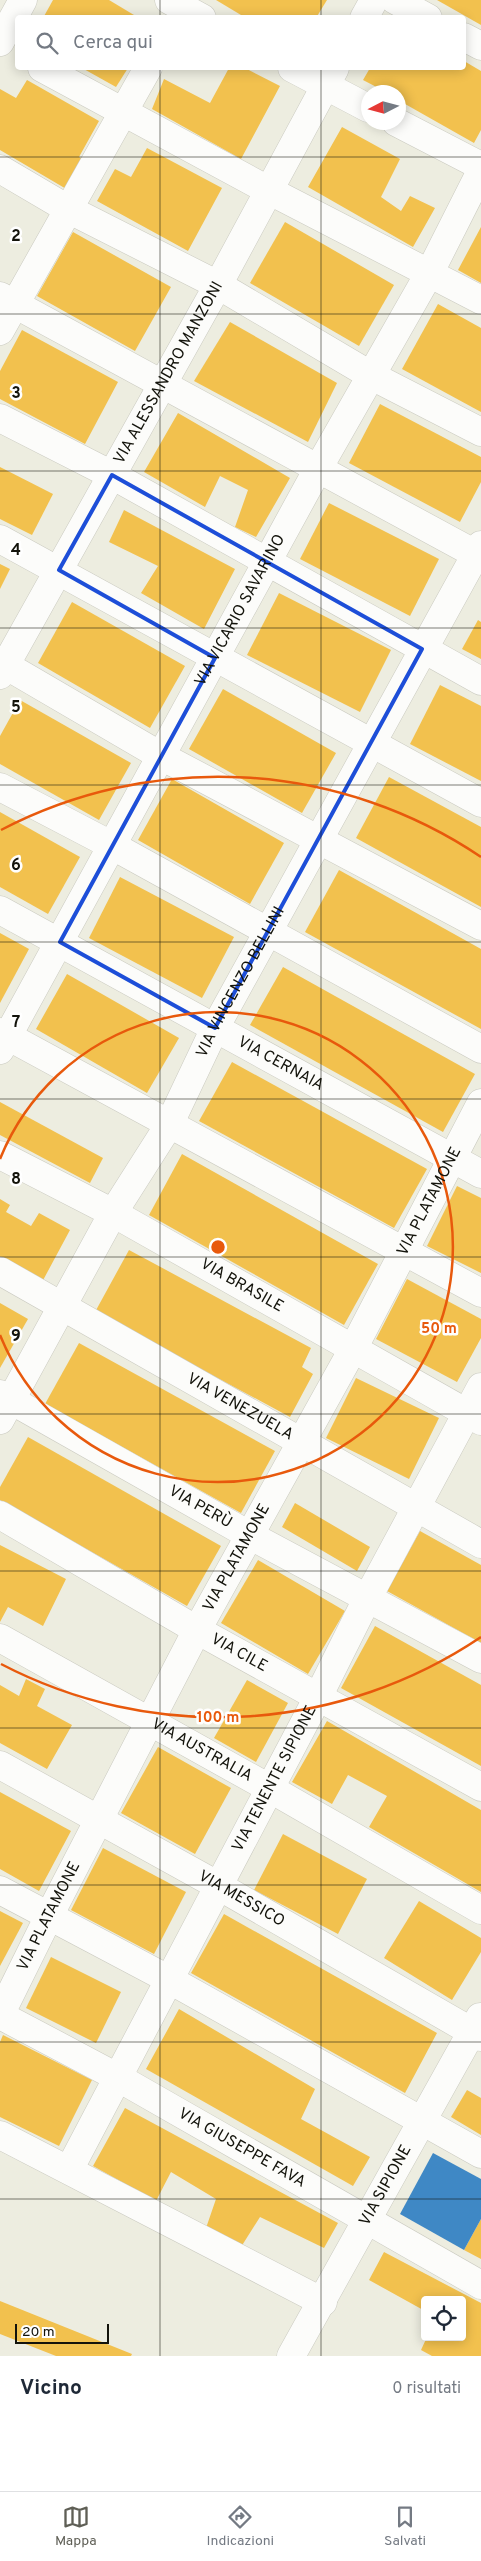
<!DOCTYPE html>
<html lang="it">
<meta charset="utf-8">
<style>
:root{--surface:#fff;--page:#f6f6f7;--text:#1f2937;--muted:#747a83;--line:#e0e1e3;--accent:#5f5f56}
body{margin:0;font-family:Overpass,sans-serif;background:var(--page);color:var(--text)}
.controls{position:absolute;right:15px;bottom:15px;display:grid;overflow:hidden;border-radius:5px;box-shadow:0 2px 12px #0003}
.controls button{width:45px;height:45px;display:grid;place-items:center;padding:0;border:0;border-bottom:1px solid var(--line);background:var(--surface);color:var(--text);font:25px sans-serif}
.compass{position:absolute;left:361px;top:85px;width:45px;height:45px;border-radius:50%;background:var(--surface);box-shadow:0 2px 12px #0003;rotate:264deg}
.scale{position:absolute;left:15px;bottom:12px;width:94px;box-sizing:border-box;padding-left:5px;border:2px solid #13130b;border-top:0;font-size:14px;line-height:18px;white-space:nowrap;color:#13130b;-webkit-text-stroke:4px #fff;paint-order:stroke}
.list{margin:0;padding:0;list-style:none}
h2{display:flex;justify-content:space-between;align-items:center;height:65px;margin:0;padding:0 20px;font-size:21px}
h2 small{font-size:16px;font-weight:400;color:var(--muted)}
.icon{flex:none;width:28px;height:28px;fill:none;stroke:currentColor;stroke-width:2;stroke-linecap:round;stroke-linejoin:round}
.map{position:relative;flex:none;width:481px;height:2356px;overflow:hidden}
.search{position:absolute;background:var(--surface);box-shadow:0 2px 12px #0003;left:15px;right:15px;top:15px;height:55px;display:flex;align-items:center;gap:12px;box-sizing:border-box;padding:0 18px;border-radius:5px;color:var(--muted);font-size:19px}
.sheet{height:135px;background:var(--surface)}
nav{display:flex;justify-content:space-around;align-items:center;box-sizing:border-box;height:70px;border-top:1px solid var(--line);background:var(--surface);font-size:14px;color:var(--muted)}
nav a{display:grid;justify-items:center;gap:2px}
nav .on{color:var(--accent)}
.map>svg:first-child{display:block}
.homes{fill:#f2c14e}
.schools{fill:#3f88c5}
.lines{fill:none;stroke-linecap:round;stroke-linejoin:round}
.minor-casing{stroke:#cacac0;stroke-width:29}
.minor{stroke:#fcfcfa;stroke-width:28}
.marked{fill:none;stroke:#1d4ed8;stroke-width:4;stroke-linejoin:round}
.grid{fill:none;stroke:#13130b;stroke-width:1;stroke-opacity:0.55}
.ring{fill:none;stroke:#e8590c;stroke-width:2.5}
.labels{text-anchor:middle;dominant-baseline:central;stroke-width:5;stroke-linejoin:round;paint-order:stroke}
.street-label{font-size:16px;fill:#13130b;stroke:#fff}
.grid-label{font-size:16px;text-anchor:middle;font-weight:bold;fill:#13130b;stroke:#fff;stroke-width:5;stroke-linejoin:round;paint-order:stroke}
.centre{fill:#e8590c;stroke:#fff;stroke-width:2.5}
.ring-label{font-size:15px;text-anchor:middle;font-weight:bold;fill:#e8590c;stroke:#fff;stroke-width:5;stroke-linejoin:round;paint-order:stroke}
</style>
<div class="map">
<svg width="481" height="2356" viewBox="0 0 481 2356">
<rect width="100%" height="100%" fill="#edede0"/>
<g class="homes">
<polygon points="53,0 109,0 139,18 43,18"/>
<polygon points="216,0 327,0 316,18 246,18"/>
<polygon points="437,0 481,0 481,25"/>
<polygon points="464,61 481,71 481,130 474,143 398,100 398,92 386,92 363,80 370,68 464,68"/>
<polygon points="82,68 128,68 116,87"/>
<polygon points="229,68 245,68 280,86 241,159 152,109 164,79 210,103"/>
<polygon points="27,80 99,121 79,157 84,160 68,190 0,150 0,89 16,98"/>
<polygon points="342,127 400,159 381,197 401,211 410,196 435,208 413,247 308,187"/>
<polygon points="147,148 222,188 188,251 97,201 115,169 131,177"/>
<polygon points="285,222 394,285 359,346 250,283"/>
<polygon points="481,227 481,283 458,270"/>
<polygon points="73,232 171,287 135,351 37,296"/>
<polygon points="438,304 481,328 481,412 402,369"/>
<polygon points="230,322 337,383 308,442 194,381"/>
<polygon points="22,330 118,382 85,444 0,399 0,371"/>
<polygon points="380,404 481,457 481,482 460,522 349,463"/>
<polygon points="178,413 290,478 256,537 235,527 248,490 220,476 205,507 144,472"/>
<polygon points="0,467 53,494 32,535 0,519"/>
<polygon points="329,503 439,559 410,616 300,559"/>
<polygon points="124,510 235,569 204,629 141,593 158,566 109,542"/>
<polygon points="0,564 10,569 0,589"/>
<polygon points="279,593 391,650 360,712 247,655"/>
<polygon points="72,602 185,666 150,728 38,663"/>
<polygon points="478,620 481,622 481,659 462,649"/>
<polygon points="440,685 481,706 481,781 410,744"/>
<polygon points="223,689 336,753 302,813 189,749"/>
<polygon points="20,700 131,763 99,820 0,764 0,736"/>
<polygon points="389,777 481,827 481,907 356,838"/>
<polygon points="172,779 284,843 250,904 138,840"/>
<polygon points="0,812 80,857 48,914 0,887"/>
<polygon points="339,870 481,949 481,1029 305,932"/>
<polygon points="120,877 234,937 202,998 89,938"/>
<polygon points="0,933 29,949 0,1003"/>
<polygon points="283,967 475,1074 443,1132 250,1025"/>
<polygon points="67,974 179,1038 147,1093 36,1029"/>
<polygon points="232,1062 427,1169 394,1228 199,1121"/>
<polygon points="0,1102 103,1158 90,1183 0,1135"/>
<polygon points="182,1154 378,1264 344,1325 149,1215"/>
<polygon points="457,1186 481,1198 481,1273 427,1246"/>
<polygon points="0,1199 10,1205 6,1212 31,1226 39,1213 70,1230 41,1284 0,1261"/>
<polygon points="129,1250 311,1348 302,1367 313,1374 290,1417 95,1312"/>
<polygon points="407,1279 481,1319 481,1338 457,1382 376,1339"/>
<polygon points="0,1303 28,1319 0,1368"/>
<polygon points="79,1343 275,1451 241,1513 45,1404"/>
<polygon points="356,1378 439,1418 409,1479 326,1438"/>
<polygon points="28,1437 221,1546 187,1606 0,1500 0,1487"/>
<polygon points="295,1503 370,1547 357,1571 282,1527"/>
<polygon points="420,1531 481,1565 481,1643 387,1591"/>
<polygon points="0,1545 66,1579 43,1626 8,1607 0,1622"/>
<polygon points="258,1560 345,1611 308,1674 221,1623"/>
<polygon points="375,1626 481,1685 481,1766 341,1688"/>
<polygon points="26,1679 45,1689 37,1706 72,1725 47,1769 0,1743 0,1685 19,1696"/>
<polygon points="247,1680 288,1703 256,1762 214,1738"/>
<polygon points="327,1721 481,1810 481,1892 369,1827 387,1796 348,1775 332,1804 292,1782"/>
<polygon points="158,1747 231,1788 195,1854 121,1813"/>
<polygon points="0,1792 71,1831 39,1891 0,1869"/>
<polygon points="283,1834 367,1879 338,1934 254,1890"/>
<polygon points="103,1848 186,1892 154,1954 71,1910"/>
<polygon points="419,1901 481,1938 481,1952 452,2000 384,1958"/>
<polygon points="0,1911 23,1923 0,1966"/>
<polygon points="224,1914 437,2033 405,2093 191,1973"/>
<polygon points="51,1957 121,1992 96,2043 26,2008"/>
<polygon points="179,2009 315,2089 301,2119 370,2157 353,2186 146,2069"/>
<polygon points="3,2035 92,2080 59,2146 0,2117 0,2042"/>
<polygon points="467,2090 481,2098 481,2135 451,2117"/>
<polygon points="125,2108 338,2223 324,2248 260,2217 241,2247 206,2228 216,2199 171,2172 156,2201 93,2166"/>
<polygon points="481,2219 481,2259 464,2250"/>
<polygon points="384,2252 481,2303 481,2356 432,2356 421,2350 427,2337 462,2337 462,2300 425,2300 425,2311 369,2280"/>
<polygon points="0,2301 132,2354 131,2356 56,2356 0,2334"/>
</g>
<polygon class="schools" points="433,2153 481,2179 481,2219 464,2250 400,2214"/>
<g class="lines">
<defs>
<g id="minor">
<polyline points="169,0 202,18"/>
<polyline points="395,0 428,18"/>
<polyline points="364,18 374,0"/>
<polyline points="464,37 481,46"/>
<polyline points="0,42 23,0"/>
<polyline points="42,68 268,190 481,300"/>
<polyline points="292,68 368,108"/>
<polyline points="396,122 481,166"/>
<polyline points="0,169 68,209 218,285 372,376 481,432"/>
<polyline points="0,296 481,557"/>
<polyline points="0,331 148,68"/>
<polyline points="0,418 112,475 481,681"/>
<polyline points="0,539 481,803"/>
<polyline points="0,662 161,756 481,926"/>
<path id="s1" d="M0,675L218,285L335,68"/>
<polyline points="0,787 113,846 481,1049"/>
<path id="s2" d="M0,910L481,1174"/>
<polyline points="0,1032 481,1293"/>
<path id="s3" d="M0,1050L319,467L430,272L481,171"/>
<path id="s4" d="M0,1155L113,1213L481,1421"/>
<path id="s5" d="M0,1271L481,1544"/>
<path id="s6" d="M0,1394L251,1536L481,1659"/>
<path id="s7" d="M0,1420L113,1213L169,1125L215,1028L481,545"/>
<path id="s8" d="M0,1515L197,1630L481,1787"/>
<path id="s9" d="M0,1638L269,1788L481,1910"/>
<path id="s10" d="M0,1765L217,1885L481,2037"/>
<polyline points="0,1890 170,1980 481,2154"/>
<path id="s11" d="M0,2015L49,1916L197,1630L353,1349L481,1103"/>
<path id="s12" d="M0,2015L117,2077L481,2285"/>
<polyline points="0,2135 323,2302"/>
<path id="s13" d="M69,2170L318,1697L367,1599L481,1387"/>
<path id="s14" d="M291,2356L480,2017"/>
</g>
</defs>
<use href="#minor" class="minor-casing"/>
<use href="#minor" class="minor"/>
</g>
<path class="marked" d="M112,475L422,649L215,1028L60,942L215,658L59,570Z"/>
<path class="grid" d="M160,0V18M321,0V18M160,68V2356M321,68V2356M0,157H481M0,314H481M0,471H481M0,628H481M0,785H481M0,942H481M0,1099H481M0,1257H481M0,1414H481M0,1571H481M0,1728H481M0,1885H481M0,2042H481M0,2199H481"/>
<g class="ring">
<path d="M0 1159A235 235 0 1 1 0 1335"/>
<path d="M481 1637A470 470 0 0 1 1 1664M1 830A470 470 0 0 1 481 857"/>
</g>
<g class="labels">
<g class="street-label">
<text stroke="none"><textPath href="#s1" startOffset="346">VIA ALESSANDRO MANZONI</textPath></text>
<text stroke="none"><textPath href="#s3" startOffset="501">VIA VICARIO SAVARINO</textPath></text>
<text stroke="none"><textPath href="#s7" startOffset="500">VIA VINCENZO BELLINI</textPath></text>
<text stroke="none"><textPath href="#s2" startOffset="320">VIA CERNAIA</textPath></text>
<text stroke="none"><textPath href="#s11" startOffset="920">VIA PLATAMONE</textPath></text>
<text stroke="none"><textPath href="#s4" startOffset="275">VIA BRASILE</textPath></text>
<text stroke="none"><textPath href="#s5" startOffset="276">VIA VENEZUELA</textPath></text>
<text stroke="none"><textPath href="#s6" startOffset="230">VIA PERÙ</textPath></text>
<text stroke="none"><textPath href="#s11" startOffset="515">VIA PLATAMONE</textPath></text>
<text stroke="none"><textPath href="#s8" startOffset="276">VIA CILE</textPath></text>
<text stroke="none"><textPath href="#s9" startOffset="231">VIA AUSTRALIA</textPath></text>
<text stroke="none"><textPath href="#s13" startOffset="442">VIA TENENTE SIPIONE</textPath></text>
<text stroke="none"><textPath href="#s10" startOffset="276">VIA MESSICO</textPath></text>
<text stroke="none"><textPath href="#s11" startOffset="110">VIA PLATAMONE</textPath></text>
<text stroke="none"><textPath href="#s12" startOffset="276">VIA GIUSEPPE FAVA</textPath></text>
<text stroke="none"><textPath href="#s14" startOffset="195">VIA SIPIONE</textPath></text>
</g>
</g>
<g class="grid-label">
<text x="16" y="241">2</text>
<text x="16" y="398">3</text>
<text x="16" y="555">4</text>
<text x="16" y="712">5</text>
<text x="16" y="870">6</text>
<text x="16" y="1027">7</text>
<text x="16" y="1184">8</text>
<text x="16" y="1341">9</text>
</g>
<circle cx="218" cy="1247" r="8" class="centre"/>
<g class="ring-label">
<text x="439" y="1333">50 m</text>
<text x="218" y="1722">100 m</text>
</g>
</svg>
<div class="controls">
<button><svg class="icon" aria-label="locate" viewBox="0 0 24 24"><circle cx="12" cy="12" r="6"/><path d="M12 2v4M12 18v4M2 12h4M18 12h4"/></svg></button>
</div>
<svg class="compass" viewBox="-18 -18 36 36"><path d="M0-13l5 13h-10z" fill="#e53935"/><path d="M0 13l5-13h-10z" fill="#747a83"/></svg>
<div class="scale">20 m</div>
<div class="search"><svg class="icon" aria-label="search" viewBox="0 0 24 24"><circle cx="10" cy="10" r="6"/><path d="M15 15l6 6"/></svg>Cerca qui</div>
</div>
<section class="sheet">
<h2>Vicino<small>0 risultati</small></h2>
<ul class="list">
</ul>
</section>
<nav>
<a class="on"><svg class="icon" aria-label="map" viewBox="0 0 24 24"><path d="M3 6l6-2 6 2 6-2v14l-6 2-6-2-6 2zM9 4v14M15 6v14"/></svg>Mappa</a>
<a><svg class="icon" aria-label="directions" viewBox="0 0 24 24"><path d="M12 3l9 9-9 9-9-9zM9 14v-3h6M13 9l2 2-2 2"/></svg>Indicazioni</a>
<a><svg class="icon" aria-label="saved" viewBox="0 0 24 24"><path d="M7 4h10v16l-5-4-5 4z"/></svg>Salvati</a>
</nav>
